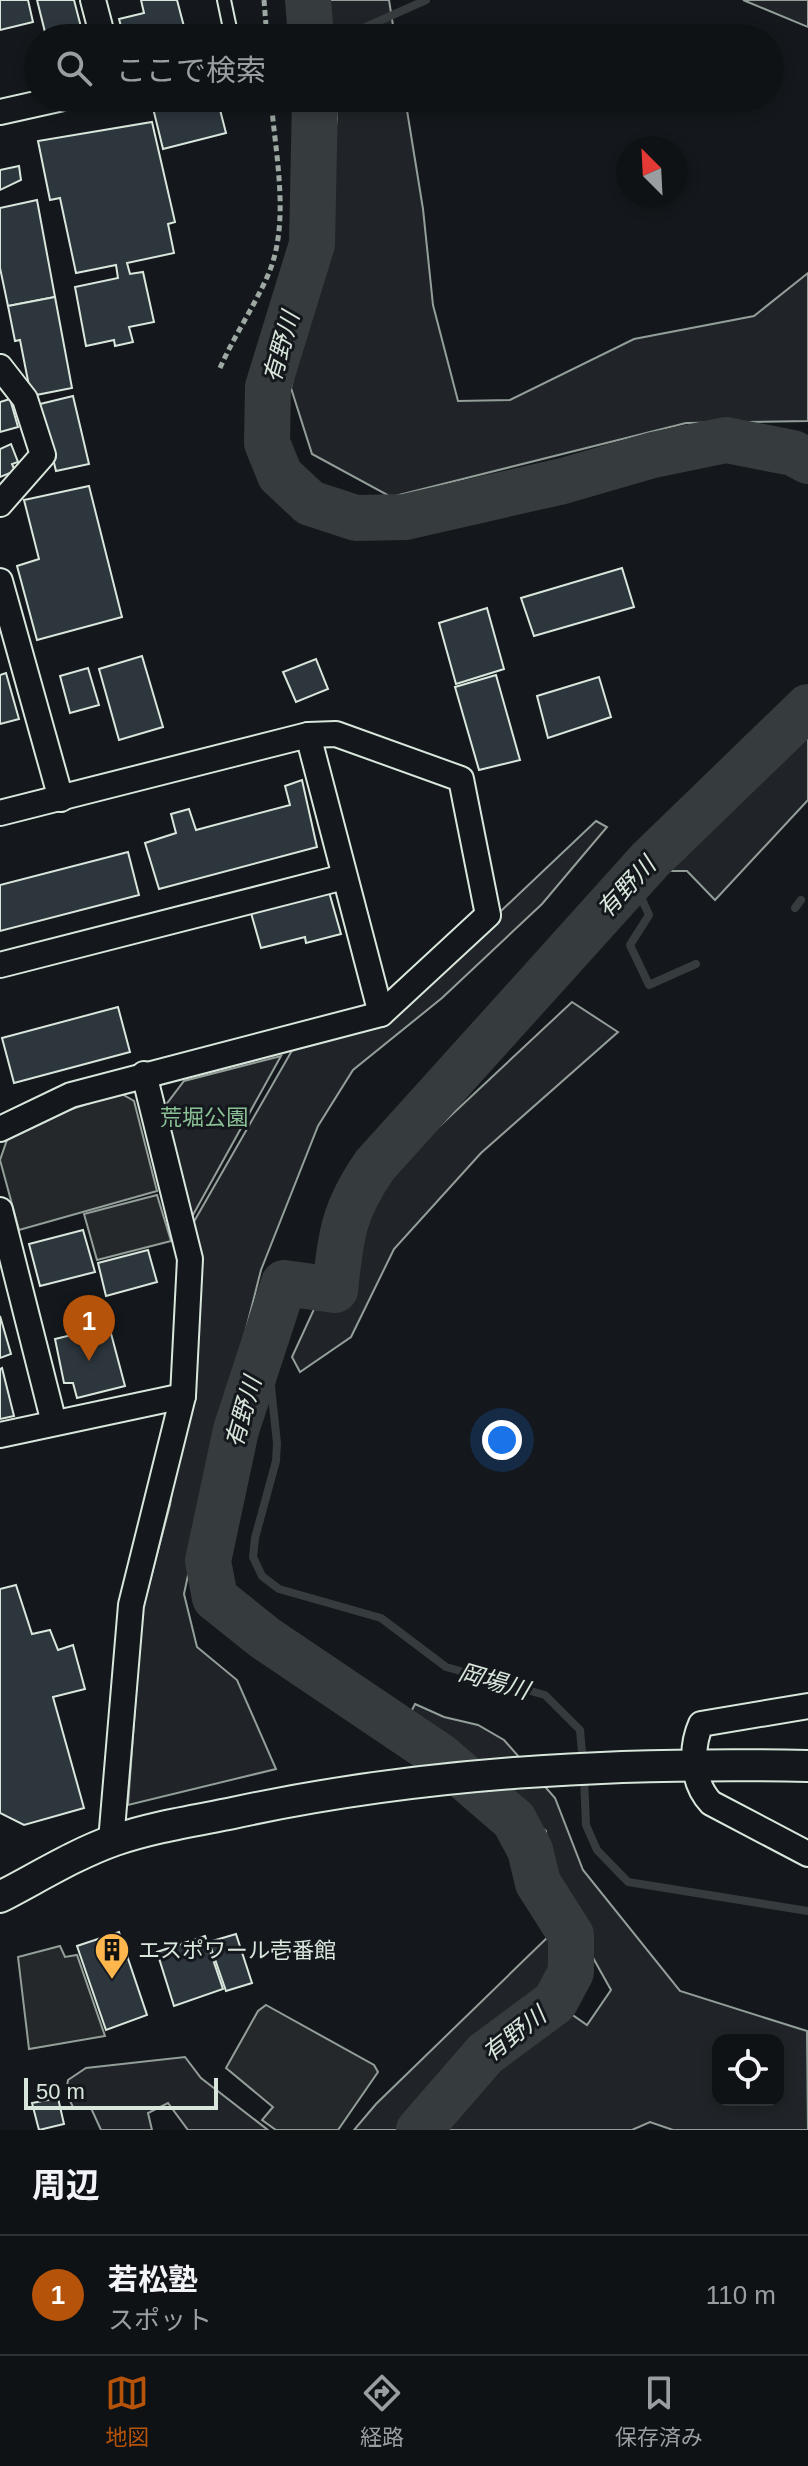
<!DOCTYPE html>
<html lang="ja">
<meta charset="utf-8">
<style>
:root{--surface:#0f1215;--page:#1d2022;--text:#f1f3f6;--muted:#9b9ea0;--line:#2f3234;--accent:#b45309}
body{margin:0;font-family:Arial,"Noto Sans JP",sans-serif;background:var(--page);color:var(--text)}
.controls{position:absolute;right:24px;bottom:24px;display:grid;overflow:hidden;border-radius:16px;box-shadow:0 4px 12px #0003}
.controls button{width:72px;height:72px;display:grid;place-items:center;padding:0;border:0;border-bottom:2px solid var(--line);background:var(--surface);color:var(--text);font:40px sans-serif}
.compass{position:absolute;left:616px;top:136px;width:72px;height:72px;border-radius:50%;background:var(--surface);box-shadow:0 4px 12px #0003;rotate:336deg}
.scale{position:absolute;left:24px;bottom:20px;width:194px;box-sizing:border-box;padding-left:8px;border:4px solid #d8e6dc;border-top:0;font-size:22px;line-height:28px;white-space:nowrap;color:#d8e6dc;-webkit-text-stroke:6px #14181c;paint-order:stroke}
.you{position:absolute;left:502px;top:1440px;width:28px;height:28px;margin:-20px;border:6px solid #fff;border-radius:50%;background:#1a73e8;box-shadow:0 0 0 12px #1a73e833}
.badge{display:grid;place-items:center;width:52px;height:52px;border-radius:50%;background:var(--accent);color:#fff;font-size:26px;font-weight:700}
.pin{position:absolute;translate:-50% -66px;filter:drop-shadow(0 2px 4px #0008)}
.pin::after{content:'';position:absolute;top:42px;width:28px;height:24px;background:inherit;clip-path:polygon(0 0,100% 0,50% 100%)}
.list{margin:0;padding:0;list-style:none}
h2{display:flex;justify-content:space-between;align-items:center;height:104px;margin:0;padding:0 32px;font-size:34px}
h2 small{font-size:26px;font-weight:400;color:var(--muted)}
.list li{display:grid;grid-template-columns:52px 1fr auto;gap:24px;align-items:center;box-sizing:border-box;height:120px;padding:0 32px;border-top:2px solid var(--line)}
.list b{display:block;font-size:30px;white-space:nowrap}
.list p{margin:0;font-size:26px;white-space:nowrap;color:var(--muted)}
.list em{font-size:26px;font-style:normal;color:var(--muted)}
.icon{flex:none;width:44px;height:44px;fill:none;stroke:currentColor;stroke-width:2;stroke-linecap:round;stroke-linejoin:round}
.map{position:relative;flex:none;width:808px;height:2130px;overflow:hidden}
.search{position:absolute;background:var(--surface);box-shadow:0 4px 12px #0003;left:24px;right:24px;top:24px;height:88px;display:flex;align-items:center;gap:20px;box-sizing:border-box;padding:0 28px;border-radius:44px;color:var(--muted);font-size:30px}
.sheet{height:224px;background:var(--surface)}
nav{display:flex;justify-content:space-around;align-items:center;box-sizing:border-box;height:112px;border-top:2px solid var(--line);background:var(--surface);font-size:22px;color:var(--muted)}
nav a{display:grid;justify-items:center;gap:4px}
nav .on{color:var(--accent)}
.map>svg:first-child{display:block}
.green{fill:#202428;stroke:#939e99;stroke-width:2;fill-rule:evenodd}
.parking{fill:#24282b;stroke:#939e99;stroke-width:2}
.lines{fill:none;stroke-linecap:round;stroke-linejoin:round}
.stream{stroke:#363b3e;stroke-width:8}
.river{stroke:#363b3e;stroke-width:46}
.building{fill:#2c363c;stroke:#d8e6dc;stroke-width:2}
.service-casing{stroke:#d8e6dc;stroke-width:16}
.minor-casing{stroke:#d8e6dc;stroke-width:28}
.tertiary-casing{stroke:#d8e6dc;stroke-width:34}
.path{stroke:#9da8a2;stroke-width:5;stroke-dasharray:6 4;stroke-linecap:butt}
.service{stroke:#14181c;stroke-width:12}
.minor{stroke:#14181c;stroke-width:24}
.tertiary{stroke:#14181c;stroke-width:30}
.labels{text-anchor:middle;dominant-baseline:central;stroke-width:6;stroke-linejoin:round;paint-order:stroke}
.park-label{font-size:22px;fill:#8ac095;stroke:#14181c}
.poi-label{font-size:22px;fill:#d8e6dc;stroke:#14181c;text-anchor:start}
.water-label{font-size:24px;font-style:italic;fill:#d8e6dc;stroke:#14181c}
</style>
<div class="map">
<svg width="808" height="2130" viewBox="0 0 808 2130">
<rect width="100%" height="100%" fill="#14181c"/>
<g class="green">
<polygon points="325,0 389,0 395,38 329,38"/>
<polygon points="743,0 808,0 808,27"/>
<polygon points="335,98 405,98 423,209 433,305 458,401 510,400 634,339 754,316 808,273 808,421 686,423 391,497 312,454 291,388 312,293 337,118"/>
<polygon points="808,719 808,800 715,900 687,871 661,871"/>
<polygon points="596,821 607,827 542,904 442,998 353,1070 318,1126 261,1270 210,1471 184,1594 197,1647 237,1680 276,1769 128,1805 142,1611 170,1505 198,1313 188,1232 294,1047 387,1019"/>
<polygon points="572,1002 618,1032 481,1153 394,1249 351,1337 300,1372 292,1357 367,1194"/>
<polygon points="281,1056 188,1224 162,1110 184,1081"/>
<path d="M415,1704L444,1717L478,1725L504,1740L555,1798L583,1870L680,1991L807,2031L808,2130H673L650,2122L632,2130H354L376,2104L553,1932L581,1969L567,2011L587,2025L611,1990L549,1879L546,1831L406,1722ZM718,2040H778V2100H718Z"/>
<polygon points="185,2057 201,2078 268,2130 188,2130 168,2103 148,2113 152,2130 101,2130 91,2108 74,2109 66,2093 68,2080 86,2068"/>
</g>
<g class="parking">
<polygon points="120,1093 134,1101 157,1191 19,1230 0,1160 8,1137 60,1113"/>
<polygon points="157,1195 171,1241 97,1260 84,1214"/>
<polygon points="60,1946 65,1957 77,1955 105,2036 29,2049 18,1957"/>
<polygon points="266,2005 374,2065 378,2072 338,2130 276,2130 262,2120 273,2107 226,2068 258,2011"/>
</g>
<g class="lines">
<g class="stream">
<polyline points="341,38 426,0"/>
<polyline points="629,885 640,895 649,915 630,945 649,985 696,964"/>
<polyline points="795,908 801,900"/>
<polyline points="266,1340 277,1443 276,1461 255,1538 253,1557 262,1576 279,1589 381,1618 446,1667 545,1695 580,1730 583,1763"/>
<polyline points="584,1777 586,1825 597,1850 628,1882 808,1911"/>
</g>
<g class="river">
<polyline points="308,0 311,38"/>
<polyline points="315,98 312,244 268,387 267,443 280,475 310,503 356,518 405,517 563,481 653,455 726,440 793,453 808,461"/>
<path d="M419,2130L485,2054L555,2002L571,1972V1935L538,1883L530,1850L514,1820L440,1756L265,1638L215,1598L208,1561L236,1430L284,1283L335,1290C341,1235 343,1211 375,1165L650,860L808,707"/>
</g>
</g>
<g class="building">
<polygon points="0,0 28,0 33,22 0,30"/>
<polygon points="37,0 74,0 81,27 46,36"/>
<polygon points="141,0 177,0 187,38 124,38 119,19 144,13"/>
<polygon points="174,98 217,98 226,133 163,149 152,104"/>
<polygon points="152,122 175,222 168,224 174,253 127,263 130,274 143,272 154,322 129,327 133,342 115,346 114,340 86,346 75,287 118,278 116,265 76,273 60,198 50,200 38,141"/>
<polygon points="19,166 21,180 0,190 0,170"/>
<polygon points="37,200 55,297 8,306 0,268 0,208"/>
<polygon points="55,297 72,388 31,396 20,340 15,341 8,306"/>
<polygon points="73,396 89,464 56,471 40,404"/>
<polygon points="10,399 18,427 0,432 0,402"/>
<polygon points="11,444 18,462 12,464 15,471 0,477 0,449"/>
<polygon points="89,486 122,617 37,640 17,566 39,559 24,500"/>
<polygon points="622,568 634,607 534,636 521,598"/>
<polygon points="487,608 504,669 456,684 439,623"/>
<polygon points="142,656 163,727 119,740 99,669"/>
<polygon points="316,659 328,689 296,702 283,672"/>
<polygon points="88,668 99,705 70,713 60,676"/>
<polygon points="6,673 19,719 0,724 0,675"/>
<polygon points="496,675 520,760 479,770 455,687"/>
<polygon points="599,677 611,717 548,738 537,696"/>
<polygon points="302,780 317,847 159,889 145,843 176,833 171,814 189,809 196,830 290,805 285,786"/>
<polygon points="128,852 139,895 0,931 0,885"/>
<polygon points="329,892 341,934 306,943 305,937 261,948 251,913"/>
<polygon points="118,1007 130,1052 14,1083 2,1038"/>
<polygon points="83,1230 95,1272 40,1286 29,1244"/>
<polygon points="148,1250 157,1282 106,1296 98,1263"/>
<polygon points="0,1316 11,1354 0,1358"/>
<polygon points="109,1326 125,1386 77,1398 73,1383 64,1383 55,1339"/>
<polygon points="2,1368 14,1416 0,1419 0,1369"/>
<polygon points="16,1585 32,1634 50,1630 58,1650 73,1645 85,1689 53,1697 84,1808 24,1825 0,1813 0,1589"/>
<polygon points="119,1932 147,2015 106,2030 77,1946"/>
<polygon points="236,1934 252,1983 226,1991 209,1942"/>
<polygon points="205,1936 223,1989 174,2006 157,1952"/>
<polygon points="58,2098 64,2124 39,2130 32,2103"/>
</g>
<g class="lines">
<defs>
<polyline id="service" points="224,0 232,38"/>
<g id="minor">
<polyline points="93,0 103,38"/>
<polyline points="0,112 63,98"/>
<polyline points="0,367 25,399 43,455 0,504"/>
<polyline points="0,581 61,799"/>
<polyline points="308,735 381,1014"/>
<polyline points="0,813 308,735 336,734 461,779 488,915 381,1014 71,1095 0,1129"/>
<polyline points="0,965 344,877"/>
<polyline points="0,1210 54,1423"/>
<polyline points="0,1435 183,1396"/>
<path d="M808,1706L701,1724C690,1749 692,1783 711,1803L808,1854"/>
<polyline points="111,1841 131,1605 183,1396 190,1259 144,1074"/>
</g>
<path id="tertiary" d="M0,1897C37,1878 75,1854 115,1840C153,1827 193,1821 233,1813C421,1772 616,1762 808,1766"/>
</defs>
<use href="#service" class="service-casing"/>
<use href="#minor" class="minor-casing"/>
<use href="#tertiary" class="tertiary-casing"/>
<g class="path">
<polyline points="264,0 267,38"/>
<path d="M220,368C234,336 254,307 268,275C291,222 275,154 271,98"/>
</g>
<use href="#service" class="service"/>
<use href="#minor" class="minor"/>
<use href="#tertiary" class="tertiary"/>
</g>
<defs>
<symbol id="building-pin" viewBox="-11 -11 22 30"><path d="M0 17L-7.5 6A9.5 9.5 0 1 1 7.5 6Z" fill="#ffb74d" stroke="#14181c"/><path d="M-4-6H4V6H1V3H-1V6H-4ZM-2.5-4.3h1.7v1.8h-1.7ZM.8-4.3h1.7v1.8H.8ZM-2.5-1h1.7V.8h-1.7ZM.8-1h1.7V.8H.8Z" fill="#111"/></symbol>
</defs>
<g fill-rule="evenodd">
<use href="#building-pin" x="92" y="1930" width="40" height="54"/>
</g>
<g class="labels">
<g class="park-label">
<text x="204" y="1117">荒堀公園</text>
</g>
<g class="poi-label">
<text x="138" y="1950">エスポワール壱番館</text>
</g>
<g class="water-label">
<text transform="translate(281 347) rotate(-74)">有野川</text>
<text transform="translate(626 887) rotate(-47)">有野川</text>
<text transform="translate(243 1412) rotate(-74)">有野川</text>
<text transform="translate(494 1681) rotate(16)">岡場川</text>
<text transform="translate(514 2034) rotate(-38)">有野川</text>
</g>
</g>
</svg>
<div class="controls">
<button><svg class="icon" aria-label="locate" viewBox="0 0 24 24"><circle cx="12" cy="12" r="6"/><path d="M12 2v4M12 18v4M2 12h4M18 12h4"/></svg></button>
</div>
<svg class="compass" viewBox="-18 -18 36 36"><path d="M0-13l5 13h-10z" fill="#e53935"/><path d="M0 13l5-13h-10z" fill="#9b9ea0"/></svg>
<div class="scale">50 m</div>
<div class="you"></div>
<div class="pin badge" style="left:89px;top:1361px">1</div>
<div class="search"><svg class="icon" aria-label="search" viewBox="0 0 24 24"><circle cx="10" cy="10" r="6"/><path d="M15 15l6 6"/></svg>ここで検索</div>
</div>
<section class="sheet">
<h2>周辺<small></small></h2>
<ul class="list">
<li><span class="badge">1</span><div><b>若松塾</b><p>スポット</p></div><em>110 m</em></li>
</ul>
</section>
<nav>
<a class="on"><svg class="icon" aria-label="map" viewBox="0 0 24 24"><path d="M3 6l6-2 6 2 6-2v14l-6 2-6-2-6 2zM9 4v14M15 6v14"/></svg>地図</a>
<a><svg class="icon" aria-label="directions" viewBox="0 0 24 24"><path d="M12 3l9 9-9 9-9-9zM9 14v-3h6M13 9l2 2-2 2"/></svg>経路</a>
<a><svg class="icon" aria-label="saved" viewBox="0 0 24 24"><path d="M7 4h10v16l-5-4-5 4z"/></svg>保存済み</a>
</nav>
